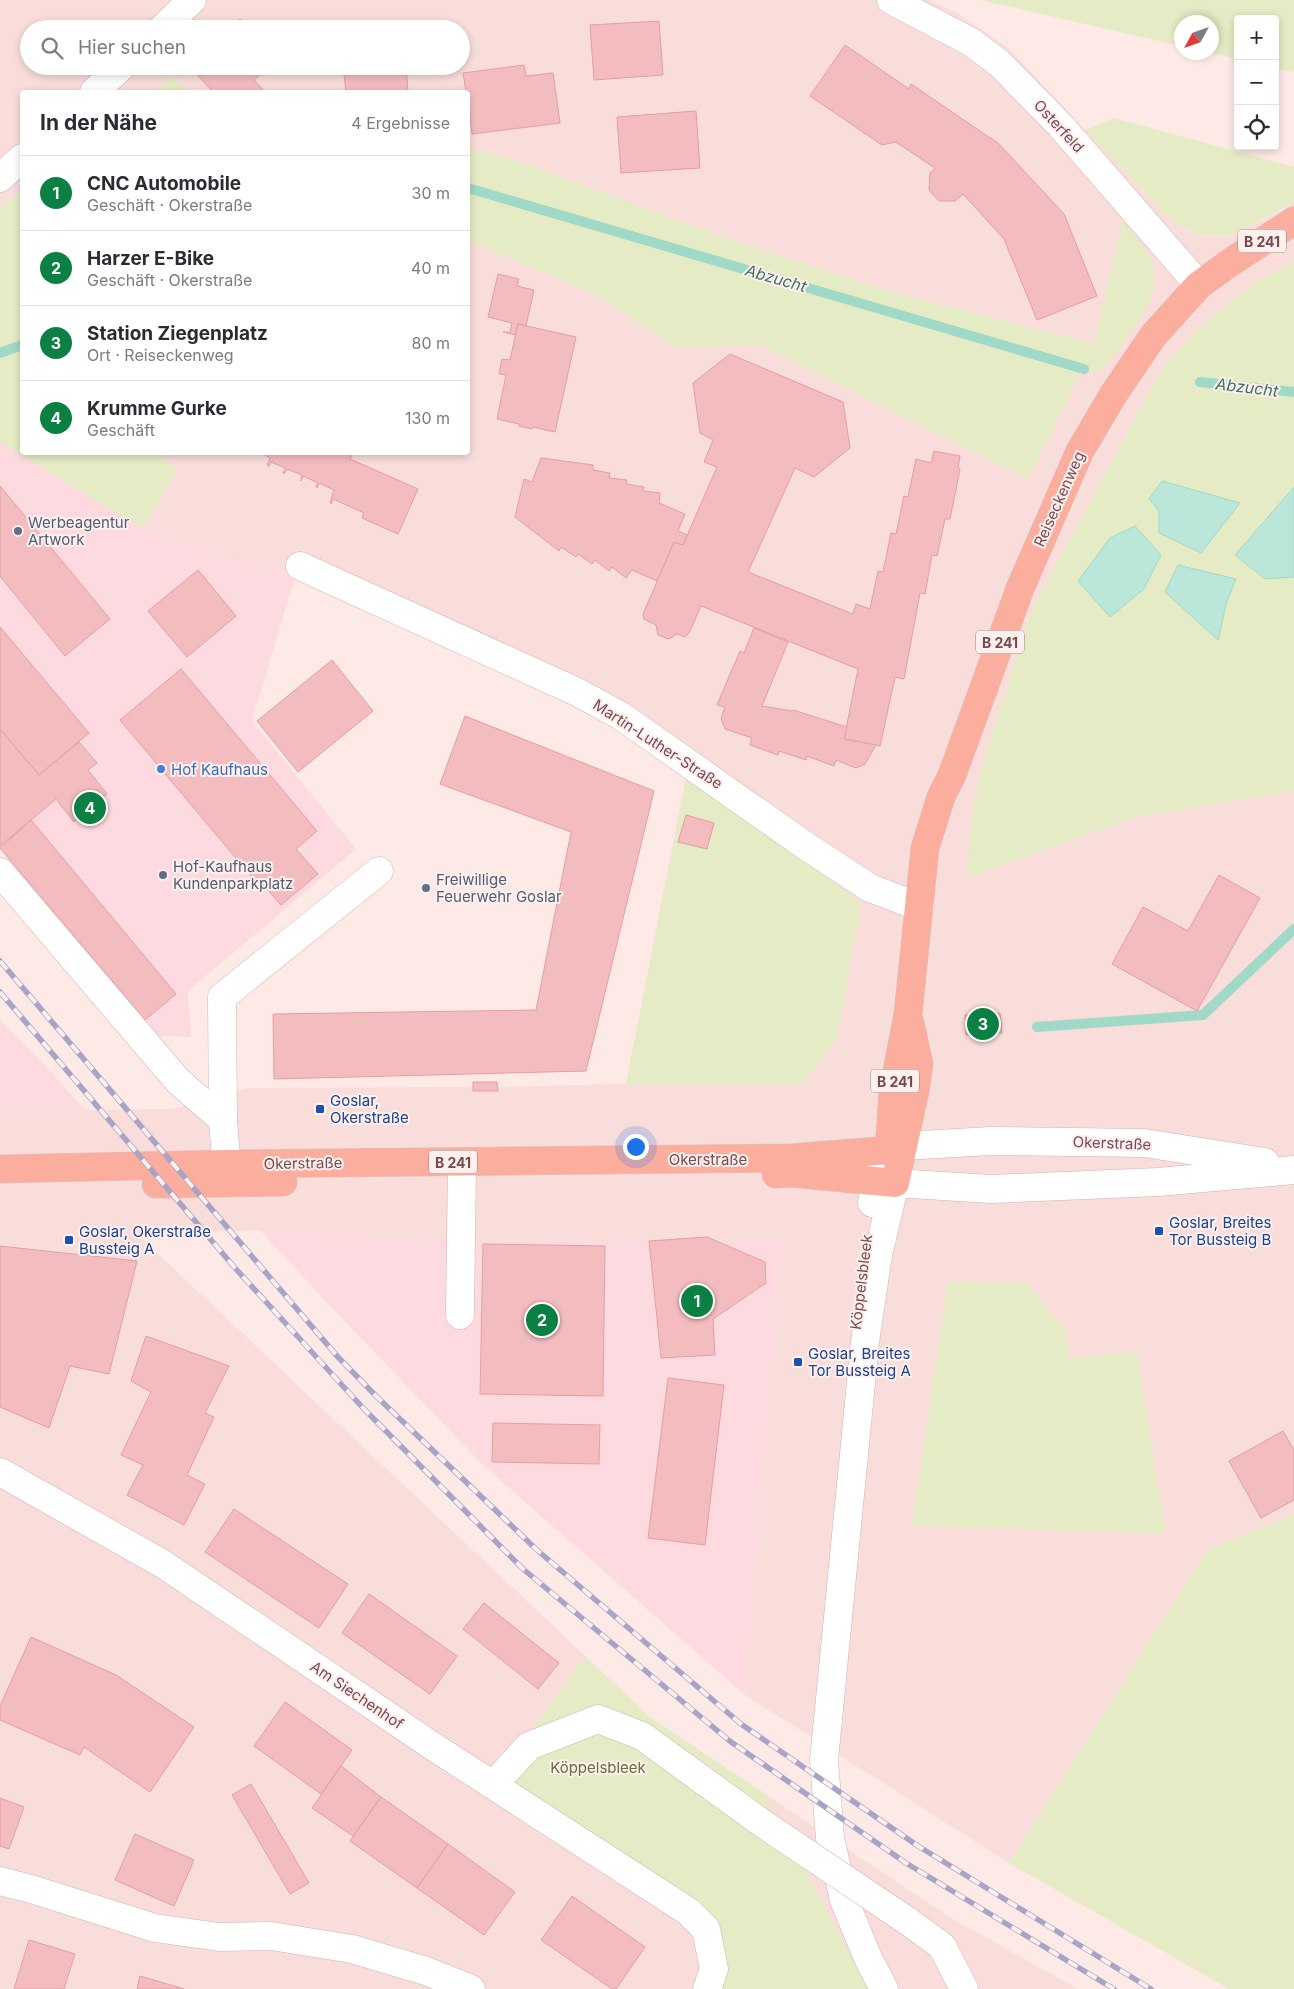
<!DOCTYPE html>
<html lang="de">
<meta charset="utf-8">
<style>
:root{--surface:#fff;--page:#f2f2f3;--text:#2b2b33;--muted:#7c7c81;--line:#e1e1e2;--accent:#0b8043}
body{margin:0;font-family:Inter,sans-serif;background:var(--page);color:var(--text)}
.controls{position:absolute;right:15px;top:15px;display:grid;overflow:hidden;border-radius:5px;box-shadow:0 2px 8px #0003}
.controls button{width:45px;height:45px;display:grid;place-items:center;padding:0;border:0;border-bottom:1px solid var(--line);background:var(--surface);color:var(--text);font:25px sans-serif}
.compass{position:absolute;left:1174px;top:15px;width:45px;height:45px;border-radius:50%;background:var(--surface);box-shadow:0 2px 8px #0003;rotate:230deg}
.you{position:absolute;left:635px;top:1146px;width:18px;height:18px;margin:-12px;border:4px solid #fff;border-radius:50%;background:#1a73e8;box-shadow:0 0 0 8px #1a73e833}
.badge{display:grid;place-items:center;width:32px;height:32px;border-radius:50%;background:var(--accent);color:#fff;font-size:16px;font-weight:700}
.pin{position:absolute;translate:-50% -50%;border:2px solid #fff;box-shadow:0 1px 5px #0006}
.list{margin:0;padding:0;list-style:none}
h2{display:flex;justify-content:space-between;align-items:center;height:65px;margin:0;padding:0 20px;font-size:21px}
h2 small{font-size:16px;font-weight:400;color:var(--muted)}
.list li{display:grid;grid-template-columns:32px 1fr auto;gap:15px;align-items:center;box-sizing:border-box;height:75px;padding:0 20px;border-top:1px solid var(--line)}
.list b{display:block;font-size:19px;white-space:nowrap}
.list p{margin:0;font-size:16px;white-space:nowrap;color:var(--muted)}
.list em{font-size:16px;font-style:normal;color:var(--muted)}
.icon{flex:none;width:28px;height:28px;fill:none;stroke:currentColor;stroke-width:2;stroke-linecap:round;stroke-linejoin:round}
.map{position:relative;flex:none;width:1294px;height:1989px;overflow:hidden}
.search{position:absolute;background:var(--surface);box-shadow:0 2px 8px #0003;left:20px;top:20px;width:450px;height:55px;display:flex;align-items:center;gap:12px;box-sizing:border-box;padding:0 18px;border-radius:28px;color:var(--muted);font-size:19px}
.panel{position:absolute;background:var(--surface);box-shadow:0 2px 8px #0003;left:20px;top:90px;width:450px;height:365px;border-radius:5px}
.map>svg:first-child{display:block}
.residential{fill:#f9ddda;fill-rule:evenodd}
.commercial{fill:#fddadf}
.green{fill:#e5ebc4}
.water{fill:#bae7d9;stroke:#a0d9c8}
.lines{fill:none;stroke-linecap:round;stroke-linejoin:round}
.stream{stroke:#a0d9c8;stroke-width:10}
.building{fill:#f3bdc0;stroke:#e59da3}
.minor-casing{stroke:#d4b2b2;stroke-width:29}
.major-casing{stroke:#d6c9ca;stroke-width:29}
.minor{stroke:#fff;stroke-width:28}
.major{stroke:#fcae9e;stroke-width:28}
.rail-casing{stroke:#a7a4c7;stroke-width:5.5}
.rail{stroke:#ffefed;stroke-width:4;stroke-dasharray:11;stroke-linecap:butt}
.minor-bridge-casing{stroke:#d4b2b2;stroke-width:29;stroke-linecap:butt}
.minor-bridge{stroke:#fff;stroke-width:28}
.service-dot{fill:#5c6f8a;stroke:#ffefed;stroke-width:2}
.shop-dot{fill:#3f7fe0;stroke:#ffefed;stroke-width:2}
.transit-dot{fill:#1a4fb4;stroke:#ffefed;stroke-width:2}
.labels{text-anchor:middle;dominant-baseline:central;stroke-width:4;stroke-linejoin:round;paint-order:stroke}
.shield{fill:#ffefed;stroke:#a07c7e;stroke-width:1}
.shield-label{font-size:14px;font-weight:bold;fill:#774a4f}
.street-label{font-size:15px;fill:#774a4f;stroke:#ffefed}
.service-label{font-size:15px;fill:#4e5e75;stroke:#ffefed;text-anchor:start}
.shop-label{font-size:15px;fill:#366cbe;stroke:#ffefed;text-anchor:start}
.transit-label{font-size:15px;fill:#164399;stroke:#ffefed;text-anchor:start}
.park-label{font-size:15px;fill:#63713c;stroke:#ffefed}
.water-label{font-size:16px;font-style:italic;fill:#3a7564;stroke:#ffefed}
</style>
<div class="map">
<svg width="1294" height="1989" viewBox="0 0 1294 1989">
<rect width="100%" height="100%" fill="#fdeae6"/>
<path class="residential" d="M0,0H930L956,12L1007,47L1172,222L1190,232L1208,237H1223L1239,233L1294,203V261L1257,281L1203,324L1167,362L1141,407L1032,609L991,737L974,801L966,878L1139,816L1294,791V1514L1207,1551L1009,1863L745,1695L782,1242L448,1240L260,1230L137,1234L651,1718L951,1918L1078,1989H0V1111L172,1109L247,1088L472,1087L473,1082H497L498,1087L626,1084L686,777L618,727L295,577L143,529L177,470L154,453L468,452V241L591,292L674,347L761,345L1028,479L1095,345L890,291L726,238L516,160L468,148V92H189L173,76L151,92H22V191L0,208ZM29,29H461V66H29Z"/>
<g class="commercial">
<polygon points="0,442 143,529 295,577 252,721 356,849 188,991 191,1037 158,1036 0,848"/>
<polygon points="0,1021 54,1075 85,1111 0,1111"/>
<polygon points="260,1230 448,1240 782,1242 745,1695 483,1465 335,1311"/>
</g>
<g class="green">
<polygon points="980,0 1294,0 1294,72 1275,68 1275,19 1238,19 1238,59 1209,53 1212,52 1212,22 1182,22 1181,46"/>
<polygon points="173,76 189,92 151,92"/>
<path d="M1114,118L1294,167V203C1244,225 1229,255 1172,222L1085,130Z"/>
<path d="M468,148L516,160L726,238L890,291L1094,344L1118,242L1122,218C1131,231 1144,244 1151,260C1167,296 1123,342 1103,369L1080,374L1028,479L761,345L674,347L591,292L468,241Z"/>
<polygon points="22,191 22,452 154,453 177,470 143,529 0,442 0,208"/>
<polygon points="1294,261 1294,791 1139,816 966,878 974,801 991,737 1032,609 1141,407 1167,362 1203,324 1257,281"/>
<polygon points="687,777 861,902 837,1039 802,1084 626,1084"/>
<polygon points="948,1282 1027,1283 1065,1329 1069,1359 1137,1351 1165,1533 912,1526"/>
<polygon points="1294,1514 1294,1989 1229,1989 1009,1863 1207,1550"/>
<polygon points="585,1656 651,1718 764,1793 869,1989 707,1989 706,1928 493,1785"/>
</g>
<g class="water">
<polygon points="1162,481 1240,503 1201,553 1159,533 1159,511 1149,499"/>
<polygon points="1294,487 1294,577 1265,579 1235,555"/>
<polygon points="1135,526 1161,555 1144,589 1110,617 1078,581 1110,538"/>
<polygon points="1178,565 1236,579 1227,601 1218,640 1165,592"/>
</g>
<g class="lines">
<g class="stream">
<polyline points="468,188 1084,369"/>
<polyline points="0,353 22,345"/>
<polyline points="1200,382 1294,392"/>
<polyline points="1037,1027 1203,1015 1294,929"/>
</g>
</g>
<g class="building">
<polygon points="240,19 249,29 230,29"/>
<polygon points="659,21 663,75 594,80 590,25"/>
<polygon points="402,25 403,29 367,29"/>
<polygon points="845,45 909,89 911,84 999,144 1064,214 1097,296 1037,320 1004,239 963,194 955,201 939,201 929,190 930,173 935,168 896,142 882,145 810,96"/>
<polygon points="524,65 526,76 553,73 560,123 472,134 468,92 466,92 463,73"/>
<polygon points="189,66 270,66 254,80 265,92 213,92"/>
<polygon points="343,66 406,66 408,92 346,92"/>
<polygon points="696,111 700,168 621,173 617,117"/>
<polygon points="498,274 519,279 517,286 534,290 526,326 518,324 516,335 503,332 510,332 512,323 488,317"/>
<polygon points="518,324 576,337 555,432 533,427 532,429 519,426 519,424 497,419 506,375 499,374 502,359 510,360"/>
<polygon points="730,354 843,402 850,448 814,477 795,468 748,572 853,614 856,604 870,609 878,571 883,572 891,533 896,534 904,496 908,497 916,459 931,463 934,451 960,456 958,468 960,469 950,519 945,519 937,556 932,555 925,594 920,593 904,679 895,677 880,746 844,739 858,669 701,606 689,633 685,637 677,634 669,639 663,637 658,635 656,625 644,619 643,614 674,542 683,545 717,467 704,462 713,440 700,433 693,383"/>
<polygon points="260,452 353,452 350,459 418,489 398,534 362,518 364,513 333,499 331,504 330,503 334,490 319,483 317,488 316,487 318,483 303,476 301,481 302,475 287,469 285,473 283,473 285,468 271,462 269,466 267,466 270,458"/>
<polygon points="541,458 593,465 593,470 610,473 609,478 627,480 626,484 644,487 643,491 660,493 659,503 685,514 678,531 687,535 683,545 674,542 657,581 632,570 626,578 612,567 609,571 595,560 592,564 578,554 576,557 561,547 559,551 515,517 524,479 532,482"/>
<polygon points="0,486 110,619 65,656 0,576"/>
<polygon points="198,570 236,616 187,657 148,611"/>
<polygon points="0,627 89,733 39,775 0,729"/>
<polygon points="754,628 788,642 762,706 792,711 793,710 847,727 844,739 876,745 865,764 856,768 836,760 834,766 807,756 806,760 779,751 778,755 750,745 752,738 725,729 721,718 725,707 717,705 740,651 744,653"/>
<polygon points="332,660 373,711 298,772 257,721"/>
<polygon points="181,669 317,831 296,849 318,874 281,905 259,880 256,882 120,720"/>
<polygon points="465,716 654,791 586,1071 274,1079 273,1014 536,1010 571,832 440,784"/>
<polygon points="0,729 39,775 79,742 97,763 88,770 107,794 74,822 56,799 0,846"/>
<polygon points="686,815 714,823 707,849 678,842"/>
<polygon points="31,820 176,994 145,1020 0,848"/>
<polygon points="1219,875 1260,898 1197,1011 1112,964 1143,907 1188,931"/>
<polygon points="1000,1013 1002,1033 966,1035 965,1015"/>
<polygon points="473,1082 497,1082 498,1091 473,1091"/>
<polygon points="707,1237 765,1262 766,1283 713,1319 715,1355 661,1358 649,1241"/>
<polygon points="483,1244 605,1246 603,1396 480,1394"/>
<polygon points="0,1246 137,1261 109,1374 70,1366 49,1428 0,1407"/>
<polygon points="146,1336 229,1366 205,1413 214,1417 187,1475 205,1484 184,1525 127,1495 143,1465 121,1455 151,1392 131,1381"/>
<polygon points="668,1378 724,1385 705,1545 648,1538"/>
<polygon points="493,1423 600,1425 599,1464 492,1462"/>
<polygon points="1283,1431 1294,1450 1294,1500 1261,1518 1229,1461"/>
<polygon points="234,1509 348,1584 319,1628 205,1552"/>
<polygon points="369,1594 457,1656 430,1694 342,1633"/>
<polygon points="484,1603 559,1663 538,1689 463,1629"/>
<polygon points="31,1637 116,1675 194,1727 150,1792 84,1747 80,1755 0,1720 0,1706"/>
<polygon points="285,1702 352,1750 321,1794 254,1746"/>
<polygon points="341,1766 381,1797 353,1836 312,1808"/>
<polygon points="251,1784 309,1883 290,1894 232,1795"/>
<polygon points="381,1797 448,1844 417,1888 350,1841"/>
<polygon points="0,1798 24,1807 9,1849 0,1846"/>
<polygon points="135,1834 194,1860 174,1906 115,1880"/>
<polygon points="448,1844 515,1892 484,1935 417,1888"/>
<polygon points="572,1896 645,1947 616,1989 612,1989 541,1940"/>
<polygon points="29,1940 75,1954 64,1989 14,1989"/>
<polygon points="140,1976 184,1989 137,1989"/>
</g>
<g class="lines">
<defs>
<g id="minor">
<polyline points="891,0 971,42 999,63 1060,125 1199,285"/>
<polyline points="162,29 192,0"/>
<polyline points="94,92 122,66"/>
<polyline points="0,178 22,158"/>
<polyline points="300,566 577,692 621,716 803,844 870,888 920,907"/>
<polyline points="0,872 178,1081 223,1120"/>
<polyline points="228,1183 223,1120 222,997 379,871"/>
<polyline points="872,1203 876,1182 889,1150 903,1146 991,1141 1144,1143 1265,1162"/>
<polyline points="460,1315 462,1162"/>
<polyline points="0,1472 163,1564 431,1745 689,1912 706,1929 714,1969 707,1989"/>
<polyline points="493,1785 529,1746 598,1719 642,1736 759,1821"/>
<polyline points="0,1881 31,1889 155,1928 219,1937 271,1936 352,1949 426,1971 471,1989"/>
<polyline points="906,1920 942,1946 964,1989"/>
<polyline points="884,1989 868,1958 844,1900 830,1838 824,1760 865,1342 878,1255 895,1183 991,1189 1158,1182 1294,1170"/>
</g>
<g id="major">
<polyline points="0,1169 227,1164 791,1158 889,1150 893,1092 908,1014 925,848 941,797 952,775 1021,586 1080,451 1113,395 1153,336 1199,285 1231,262 1294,221"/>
<polyline points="776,1174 791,1173 895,1183 915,1091 919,1064 910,1023"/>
<polyline points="156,1184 283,1182"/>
</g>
</defs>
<use href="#minor" class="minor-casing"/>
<use href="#major" class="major-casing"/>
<use href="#minor" class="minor"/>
<use href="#major" class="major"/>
<defs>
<g id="rail">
<polyline points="0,961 337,1356 376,1396 537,1550 741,1724 918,1846 1151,1989"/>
<polyline points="0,992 235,1268 363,1408 523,1569 731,1742 906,1863 1114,1989"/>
</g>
</defs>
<use href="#rail" class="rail-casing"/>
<use href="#rail" class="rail"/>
<defs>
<polyline id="minor-bridge" points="759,1821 906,1920"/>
</defs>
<use href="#minor-bridge" class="minor-bridge-casing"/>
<use href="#minor-bridge" class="minor-bridge"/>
</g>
<g class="service-dot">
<circle cx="18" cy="531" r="5"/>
<circle cx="163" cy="875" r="5"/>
<circle cx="426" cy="888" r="5"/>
</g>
<circle class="shop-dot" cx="161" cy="769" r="5"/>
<g class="transit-dot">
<rect x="315" y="1104" width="10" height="10" rx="2.5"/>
<rect x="1154" y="1226" width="10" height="10" rx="2.5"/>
<rect x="64" y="1235" width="10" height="10" rx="2.5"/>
<rect x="793" y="1357" width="10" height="10" rx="2.5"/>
</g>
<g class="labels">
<g class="shield">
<rect x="1238" y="229.5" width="48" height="23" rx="4"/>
<rect x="976" y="630.5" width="48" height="23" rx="4"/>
<rect x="871" y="1069.5" width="48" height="23" rx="4"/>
<rect x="429" y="1150.5" width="48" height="23" rx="4"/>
</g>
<g class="shield-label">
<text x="1262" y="241">B 241</text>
<text x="1000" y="642">B 241</text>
<text x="895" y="1081">B 241</text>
<text x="453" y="1162">B 241</text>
</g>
<g class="street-label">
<text transform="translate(1059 126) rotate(47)">Osterfeld</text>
<text transform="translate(1059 499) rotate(-66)">Reiseckenweg</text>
<text transform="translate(658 744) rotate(33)">Martin-Luther-Straße</text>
<text transform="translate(1112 1143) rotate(2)">Okerstraße</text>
<text x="708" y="1159">Okerstraße</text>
<text transform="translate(303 1163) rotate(-1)">Okerstraße</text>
<text transform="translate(861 1282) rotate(-83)">Köppelsbleek</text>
<text transform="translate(357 1695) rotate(34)">Am Siechenhof</text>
</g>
<g class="service-label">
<text x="28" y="522">Werbeagentur<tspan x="28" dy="17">Artwork</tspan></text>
<text x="173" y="866">Hof-Kaufhaus<tspan x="173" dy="17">Kundenparkplatz</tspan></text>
<text x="436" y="879">Freiwillige<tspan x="436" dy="17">Feuerwehr Goslar</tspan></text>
</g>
<g class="shop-label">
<text x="171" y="769">Hof Kaufhaus</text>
</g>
<g class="transit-label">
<text x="330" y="1100">Goslar,<tspan x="330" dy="17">Okerstraße</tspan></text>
<text x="1169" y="1222">Goslar, Breites<tspan x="1169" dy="17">Tor Bussteig B</tspan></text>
<text x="79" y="1231">Goslar, Okerstraße<tspan x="79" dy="17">Bussteig A</tspan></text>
<text x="808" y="1353">Goslar, Breites<tspan x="808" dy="17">Tor Bussteig A</tspan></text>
</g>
<g class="park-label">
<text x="598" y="1767">Köppelsbleek</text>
</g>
<g class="water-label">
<text transform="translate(776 278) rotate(16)">Abzucht</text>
<text transform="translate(1247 387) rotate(7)">Abzucht</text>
</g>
</g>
</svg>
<div class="controls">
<button>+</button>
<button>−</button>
<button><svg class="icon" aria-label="locate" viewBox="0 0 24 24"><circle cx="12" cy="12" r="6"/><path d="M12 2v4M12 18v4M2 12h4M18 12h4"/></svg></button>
</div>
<svg class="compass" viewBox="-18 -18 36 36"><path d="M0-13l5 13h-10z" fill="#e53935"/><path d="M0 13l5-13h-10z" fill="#7c7c81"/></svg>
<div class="you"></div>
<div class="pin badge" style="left:697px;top:1301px">1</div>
<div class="pin badge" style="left:542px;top:1320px">2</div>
<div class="pin badge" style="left:983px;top:1024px">3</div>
<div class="pin badge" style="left:90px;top:808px">4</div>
<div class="search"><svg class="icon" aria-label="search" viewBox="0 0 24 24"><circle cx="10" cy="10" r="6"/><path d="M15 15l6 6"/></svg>Hier suchen</div>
<section class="panel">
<h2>In der Nähe<small>4 Ergebnisse</small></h2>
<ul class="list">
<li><span class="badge">1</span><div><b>CNC Automobile</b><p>Geschäft · Okerstraße</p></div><em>30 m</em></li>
<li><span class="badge">2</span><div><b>Harzer E-Bike</b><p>Geschäft · Okerstraße</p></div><em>40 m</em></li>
<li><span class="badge">3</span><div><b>Station Ziegenplatz</b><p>Ort · Reiseckenweg</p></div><em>80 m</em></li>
<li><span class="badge">4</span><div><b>Krumme Gurke</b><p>Geschäft</p></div><em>130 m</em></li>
</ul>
</section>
</div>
